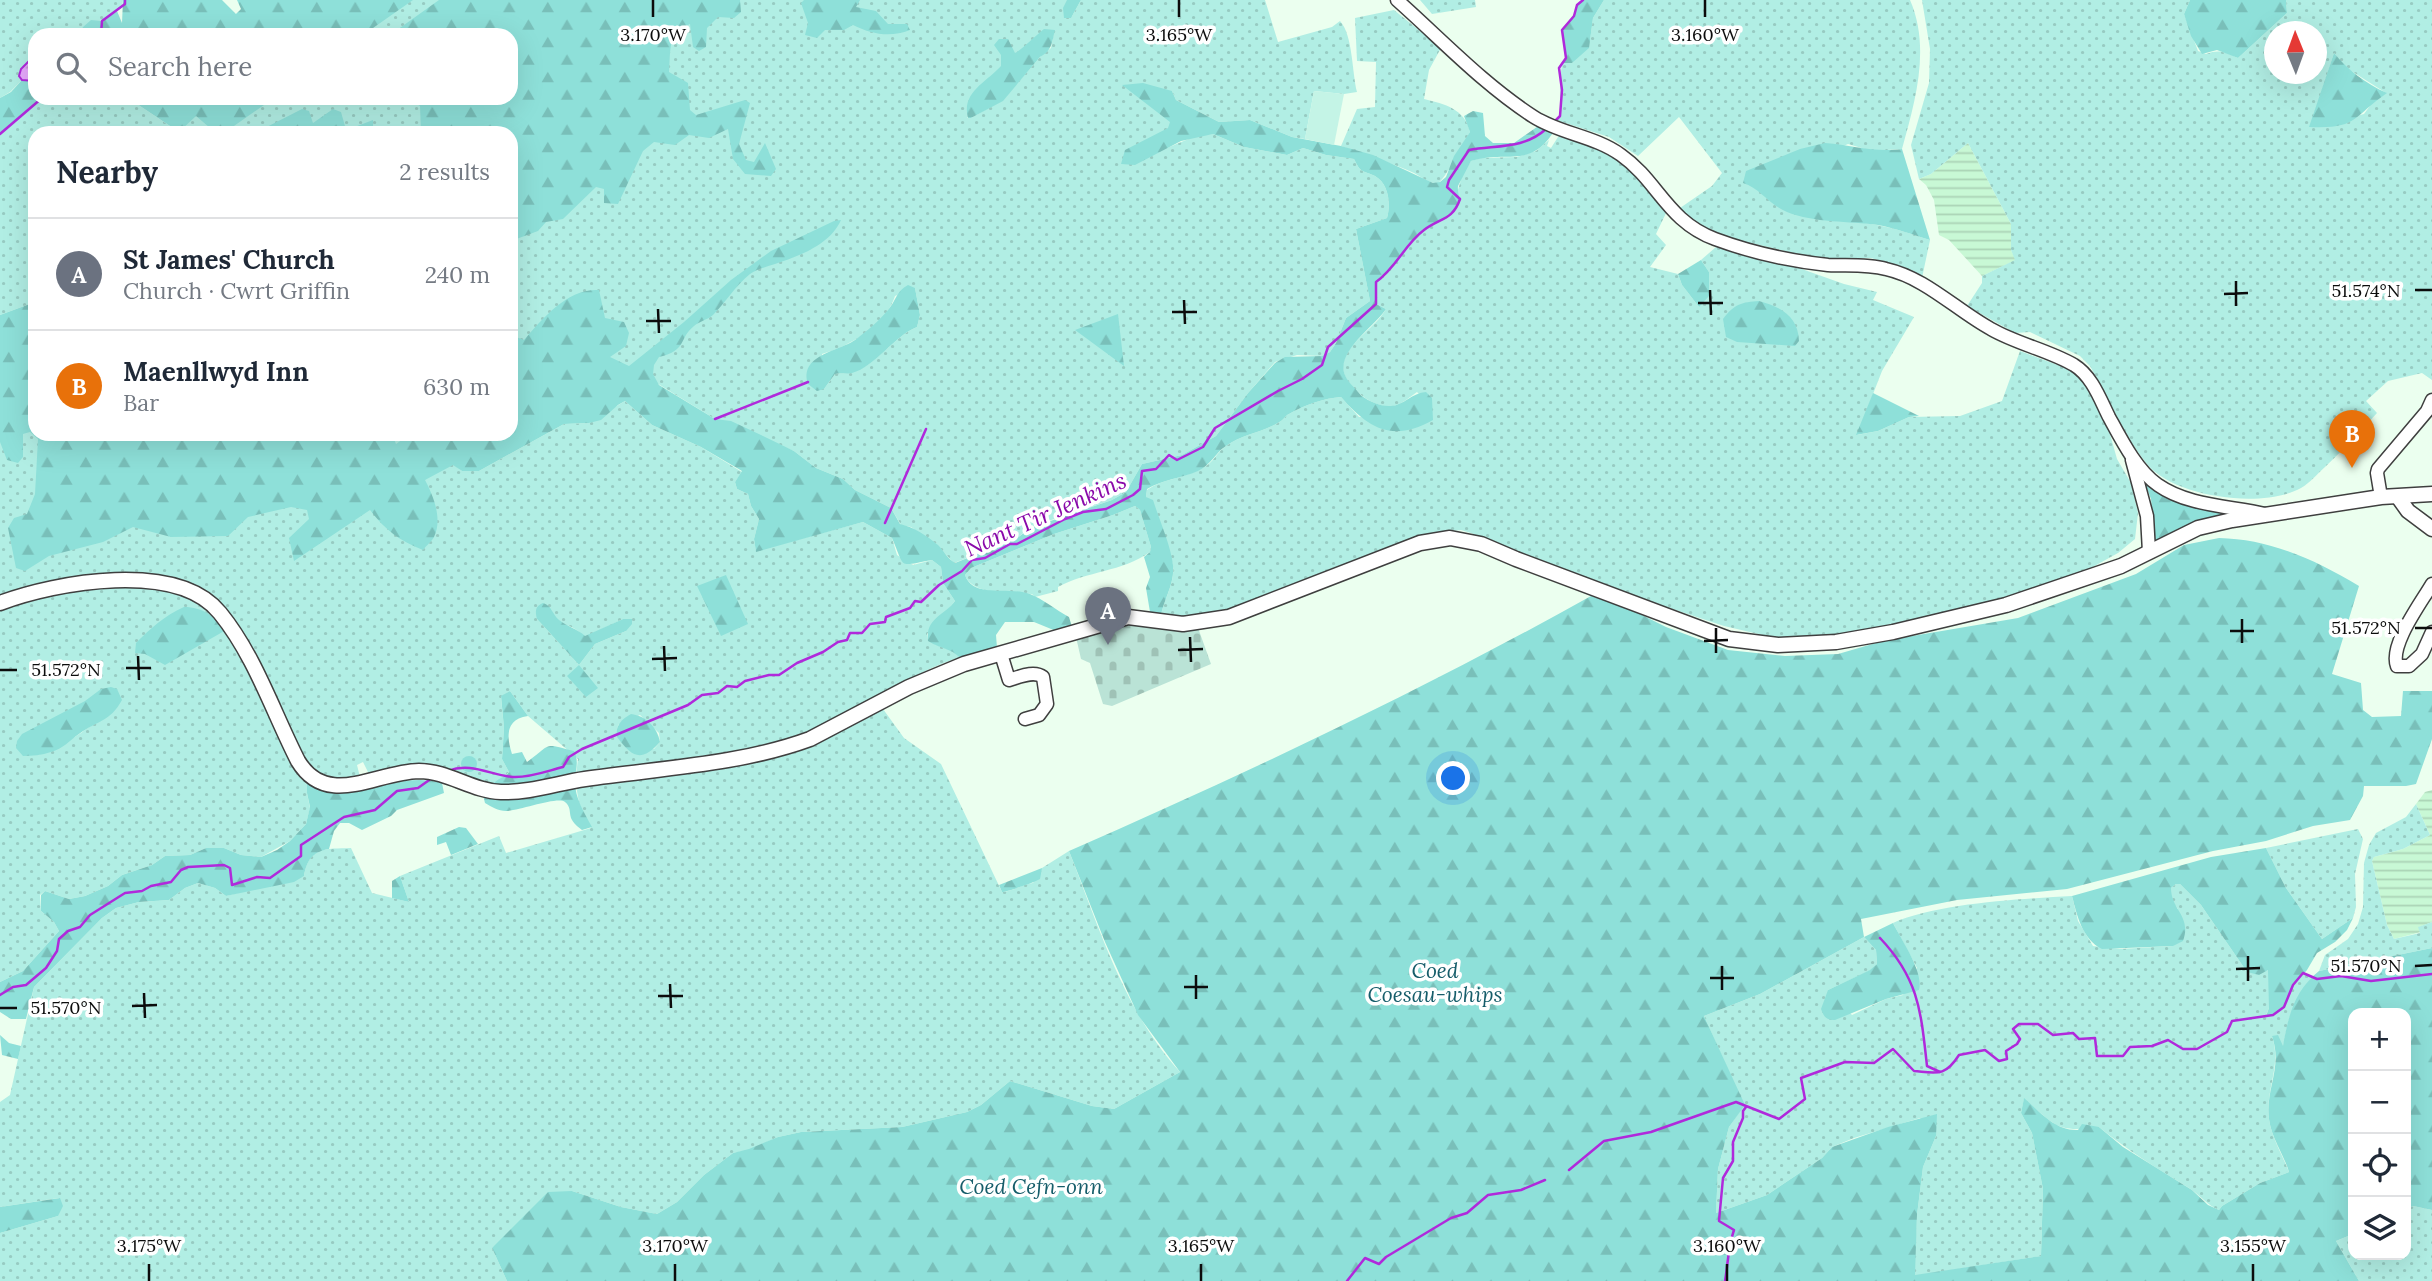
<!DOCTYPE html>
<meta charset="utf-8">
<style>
:root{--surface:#fff;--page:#f6f6f7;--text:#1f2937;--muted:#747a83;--line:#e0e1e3;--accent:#111827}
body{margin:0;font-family:Lora,serif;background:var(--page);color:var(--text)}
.controls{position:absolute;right:21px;bottom:21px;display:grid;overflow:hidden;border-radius:14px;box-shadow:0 7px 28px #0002}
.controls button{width:63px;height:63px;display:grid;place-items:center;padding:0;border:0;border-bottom:2px solid var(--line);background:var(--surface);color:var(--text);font:35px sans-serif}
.compass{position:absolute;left:2264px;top:21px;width:63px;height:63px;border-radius:50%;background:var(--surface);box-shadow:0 7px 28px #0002;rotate:359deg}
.you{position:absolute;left:1454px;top:779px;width:24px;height:24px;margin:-18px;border:5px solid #fff;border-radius:50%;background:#1a73e8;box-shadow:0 0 0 10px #1a73e833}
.badge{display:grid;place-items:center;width:46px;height:46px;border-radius:50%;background:var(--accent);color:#fff;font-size:23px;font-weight:700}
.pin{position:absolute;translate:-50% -58px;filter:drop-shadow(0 2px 4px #0008)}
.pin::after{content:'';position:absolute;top:37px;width:24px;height:21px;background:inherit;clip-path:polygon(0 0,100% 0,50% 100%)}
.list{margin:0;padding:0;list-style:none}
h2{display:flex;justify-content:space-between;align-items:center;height:91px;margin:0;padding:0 28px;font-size:30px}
h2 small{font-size:23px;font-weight:400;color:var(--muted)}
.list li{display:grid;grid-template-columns:46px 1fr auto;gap:21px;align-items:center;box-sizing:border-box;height:112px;padding:0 28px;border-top:2px solid var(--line)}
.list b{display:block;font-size:26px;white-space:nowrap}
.list p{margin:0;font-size:23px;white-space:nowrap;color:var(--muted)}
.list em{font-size:23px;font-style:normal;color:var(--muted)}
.icon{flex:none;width:38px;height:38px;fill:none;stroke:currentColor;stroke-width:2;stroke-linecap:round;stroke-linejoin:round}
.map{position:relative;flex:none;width:2432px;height:1281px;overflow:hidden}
.search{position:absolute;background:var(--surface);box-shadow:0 7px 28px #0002;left:28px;top:28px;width:490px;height:77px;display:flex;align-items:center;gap:18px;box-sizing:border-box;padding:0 24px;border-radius:21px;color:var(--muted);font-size:26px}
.panel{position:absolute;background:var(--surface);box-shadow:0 7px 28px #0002;left:28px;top:126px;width:490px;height:315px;border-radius:21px}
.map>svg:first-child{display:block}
.farmland{fill:url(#farmland-rules)}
.green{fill:url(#green-dots);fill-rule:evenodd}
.forest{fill:url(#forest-firs)}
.cemetery{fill:url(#cemetery-stones)}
.pitch{fill:#c4f4e6}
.water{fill:url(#water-ripples);stroke:#b029db;stroke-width:2}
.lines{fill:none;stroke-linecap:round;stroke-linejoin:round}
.stream{stroke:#b029db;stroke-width:2.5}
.minor-casing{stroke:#3f3f3f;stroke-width:15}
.tertiary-casing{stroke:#3f3f3f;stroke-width:17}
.minor{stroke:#fff;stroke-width:12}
.tertiary{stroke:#fff;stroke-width:14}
.ticks{fill:none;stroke:#0c0c0c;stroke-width:2.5}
.labels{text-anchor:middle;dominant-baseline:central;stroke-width:7;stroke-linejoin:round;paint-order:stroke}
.park-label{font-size:21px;font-style:italic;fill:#165d6a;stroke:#fff}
.water-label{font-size:23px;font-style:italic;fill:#8a09aa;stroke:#fff}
.ticks-label{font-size:18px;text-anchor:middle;fill:#0c0c0c;stroke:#fff;stroke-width:7;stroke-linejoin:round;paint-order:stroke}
</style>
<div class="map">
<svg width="2432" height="1281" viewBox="0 0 2432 1281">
<defs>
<pattern id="farmland-rules" width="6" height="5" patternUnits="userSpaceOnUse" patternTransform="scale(1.75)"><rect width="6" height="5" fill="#c8f8d5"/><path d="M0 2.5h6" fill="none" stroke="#abd3b6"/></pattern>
<pattern id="green-dots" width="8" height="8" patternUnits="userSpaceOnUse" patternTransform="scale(1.75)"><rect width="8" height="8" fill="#b1eee4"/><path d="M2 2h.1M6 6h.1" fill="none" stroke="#97cbc2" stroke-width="1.8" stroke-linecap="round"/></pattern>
<pattern id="forest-firs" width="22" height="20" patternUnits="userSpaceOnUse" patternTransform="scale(1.75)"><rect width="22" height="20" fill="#8ee0d9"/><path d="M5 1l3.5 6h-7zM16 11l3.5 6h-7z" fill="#79bfb9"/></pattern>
<pattern id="cemetery-stones" width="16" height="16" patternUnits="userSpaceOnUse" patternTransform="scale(1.75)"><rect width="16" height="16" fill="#bae3d6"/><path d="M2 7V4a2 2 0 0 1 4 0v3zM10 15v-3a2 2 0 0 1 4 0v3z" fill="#9fc2b6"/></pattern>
<pattern id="water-ripples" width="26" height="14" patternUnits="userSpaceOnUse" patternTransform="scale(1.75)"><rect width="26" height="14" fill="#e7aafd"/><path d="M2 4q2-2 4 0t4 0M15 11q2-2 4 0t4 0" fill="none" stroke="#c591d8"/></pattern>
</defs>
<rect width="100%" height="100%" fill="#ebffef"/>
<g class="farmland">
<polygon points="1968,143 2011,224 2011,250 2016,260 1982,276 1949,240 1939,235 1934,200 1926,185 1919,179 1931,174"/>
<polygon points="2432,790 2432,922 2419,927 2421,932 2394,939 2387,925 2372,861 2374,857 2403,849 2430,835 2416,804 2425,792"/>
</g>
<g class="green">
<path d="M0,0H123L122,7C99,26 64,35 35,35V55L21,69L19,76L22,80L10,92L0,98Z"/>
<path d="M253,0H1077L1071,18L1081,0H1265L1278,42L1332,27L1340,21C1353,35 1352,73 1357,92L1344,94L1314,91L1305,139L1292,137L1250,120L1219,122L1176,100L1172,91L1155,99L1201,121L1167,148L1198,135L1213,134L1244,147L1287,155L1303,148L1326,155L1354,159C1361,174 1363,170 1375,176C1389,184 1391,204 1387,218L1356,229L1370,301L1346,318L1336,343L1330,352L1322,356L1297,355L1275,362L1248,393L1216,436L1182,455L1142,464L1126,492L1112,500L1030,527L1016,539L999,542L985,551L954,563L936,544L911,527L901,525L891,508L855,490L843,479L816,468L794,451L715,419L629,366L511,432V133H35V302L0,315V134L42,98H128L179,132L173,98H511V35H182L236,14ZM1054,32L1051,48L1040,57L1003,100L971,118H967ZM915,288L920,315L917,327C894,336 875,367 852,372C847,374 840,373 835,374L824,389L822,354C850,346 886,325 895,296Z"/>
<polygon points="1420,0 1475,0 1476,7 1432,14"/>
<path d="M1604,0H1910C1931,48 1915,102 1902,149L1872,151L1848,144L1754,186C1794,229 1832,215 1882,226C1898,229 1914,235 1930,240L1922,278L1889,263L1871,258L1820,259L1724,237L1693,223L1680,208L1712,186L1722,173L1679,117L1638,156L1609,137L1556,120L1560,116C1561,105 1559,70 1563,63H1572L1590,40L1593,18Z"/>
<path d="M1922,0H2190L2184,14L2198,51L2206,54C2219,49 2225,52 2238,58L2287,13L2286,0H2432V380L2422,373L2388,381L2366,401L2377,413C2360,432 2343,450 2325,467C2317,474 2310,483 2301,488C2263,509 2174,498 2146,463C2123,434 2108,397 2090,366L2080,356L2030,332L2015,333L1967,306L1982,283V276L2015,260L2011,250V224L1968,143L1931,174L1919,179L1911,145L1929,83L1930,49ZM2274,32H2316V74H2274ZM2334,53L2345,67L2386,93L2372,103L2364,114L2310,127Z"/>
<path d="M1394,10L1441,48L1429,70L1424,99C1445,104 1465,109 1470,132C1464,142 1445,180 1438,183C1431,185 1420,176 1414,173C1390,162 1365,155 1341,146L1357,109L1375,107L1376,62L1357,61L1355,18Z"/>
<path d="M1562,135L1612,154L1629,167L1667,211L1656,234L1666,245L1650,267L1678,274L1682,285L1699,307L1709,272L1701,260L1716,247L1799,268L1844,284L1877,292L1873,300L1914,317L1882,371L1857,435L1878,431L1909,417L1960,416L2002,401L2020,351L2074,371L2084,382L2108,427L2117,459L2131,483L2138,513L2135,539L2118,553L2080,574L2045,587L1927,621L1849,634L1789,641L1724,626L1618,591L1530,559L1471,533L1461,530L1438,532L1220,613L1196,619L1161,615C1164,599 1175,583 1173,566C1171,550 1153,514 1146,497L1147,490C1162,479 1185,478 1203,468C1213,463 1217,452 1226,446C1243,434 1265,432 1281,421C1284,419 1286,415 1289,414C1304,405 1325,398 1341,397L1359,417L1432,420V408L1417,392C1410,397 1402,404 1393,406C1373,410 1336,381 1344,360C1353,338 1375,328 1386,309L1376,304V282L1385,276L1408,245L1457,193L1463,173L1471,161L1481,158L1517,157L1536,151L1549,140L1547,146L1551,148L1558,137Z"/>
<path d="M0,391L35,434H508L453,464L462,471H479L564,424L589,423L625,401L652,425L701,447L742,472L735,482L737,489L748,494L751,506L759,519L754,539L756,551L863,522L892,538L897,555L913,565L932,560L941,567L943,583L955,601L927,634L928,640C939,648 952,648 961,657C907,673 864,711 813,731C739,760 654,764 576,775L578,759L528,716L510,691L501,697L504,728L502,759L509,772L493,785L432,766L369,774L363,762L357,765L360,777L307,793L310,808L306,824L290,841L261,857L241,855L224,848H206L190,855L165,856L152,865L122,875L108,886L85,896L69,899L45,891L40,895L41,911L54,922L59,931L23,971L0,982ZM537,619C556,621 571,623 585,637L623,619L626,631L595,644L579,665ZM115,713C104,719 91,725 81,733C63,744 58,751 36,755ZM640,715L659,733L660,742L654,749L617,737L618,725Z"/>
<path d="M1135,506L1140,510L1151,547L1150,552C1122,572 1087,571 1058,587V591L1035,597L1032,594C1012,592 972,596 965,575L971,568L1054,534L1113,515Z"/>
<path d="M883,709L904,738L941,764L1002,892C1012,892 1022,884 1033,883L1042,868L1069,851C1099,927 1124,1011 1180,1072L1114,1109L1092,1106L1010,1081L981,1105L967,1112L902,1127L801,1132L778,1137L749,1150L733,1153L704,1175L677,1202L657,1214L621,1207L572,1191L492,1248L507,1281H0V1233L58,1216L59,1198L0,1207V1102L10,1095L34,987L102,918L116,908L139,902L169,900L185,888L198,883L215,888L226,896L304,876C309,846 325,849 351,848L372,893L409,902L400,876L499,836L506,853L591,828L579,803L576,785L746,763L789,754Z"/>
<polygon points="2416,804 2430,835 2403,849 2374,857 2372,861 2387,925 2394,939 2420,933 2418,927 2432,922 2432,948 2319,971 2325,955 2348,939 2358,924 2363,907 2364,863 2369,845 2376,833 2406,817"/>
<polygon points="2358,829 2363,839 2355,874 2356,907 2353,918 2322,939 2286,888 2266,848"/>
<path d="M2176,884H2180L2201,905L2247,972L2269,970V1008L2266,1015L2284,1007L2293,985L2303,973L2312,977C2293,1002 2288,1017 2283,1048L2272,1036C2282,1067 2265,1089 2269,1119C2271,1136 2283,1156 2289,1172L2260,1183L2222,1206L2219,1210C2207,1205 2200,1195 2189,1188C2158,1169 2127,1150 2099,1127C2055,1133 2056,1125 2024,1099L2021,1113L2032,1133L2043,1189L2041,1256L1914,1276L1917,1215L1923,1167L1936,1136L1920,1118L1854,1138L1832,1147L1822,1158L1767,1195L1716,1213L1718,1169L1729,1127L1744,1105L1704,1016L1760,994L1864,937L1876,950L1877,964L1871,970L1828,990L1852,1015L1886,999L1903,995L1917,968L1893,923C1938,903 2022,899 2072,896L2078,921L2093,946L2120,949L2173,946L2178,909L2171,899V888Z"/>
<polygon points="2413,1206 2432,1210 2432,1281 2359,1281 2336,1241 2353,1234 2353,1255 2406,1255 2406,1210"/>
</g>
<g class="forest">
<polygon points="123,0 222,0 236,14 241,9 237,0 413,0 363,35 74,35 91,20 102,21 117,11 122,23"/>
<path d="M439,0H740L741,12L734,18L718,17L707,28L706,47L699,51L693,47L690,24C667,34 671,49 669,72L688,83L690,110L696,115L745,100L750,103L739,144L746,160L754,162L765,143L776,169L771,176L745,174L733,159L728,129L709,138L689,135L675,145L654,142L643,151L618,204L604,203V189L596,187L563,219L546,222L538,231L511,241V133H421L420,106L406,98H511V35H390Z"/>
<path d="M804,0H860L856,7L876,11L888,24H907L910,30C890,38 871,34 853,25L844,30H825L817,38L805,35L808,23L801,3Z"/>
<polygon points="1067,0 1081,0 1071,18 1064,18 1063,8"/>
<polygon points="1583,0 1604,0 1593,18 1589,48 1572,63 1563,63 1566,58 1562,30 1574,16 1577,5"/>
<polygon points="2190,0 2286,0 2287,13 2238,58 2217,50 2202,54 2191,36 2184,14"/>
<path d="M1044,29L1055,30C1052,42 1052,51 1040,57L1003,101L971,118H968C961,92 987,82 1001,66V55L994,45L999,39H1008L1015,53C1022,50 1037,34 1044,29Z"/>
<path d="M2334,53C2348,70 2366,84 2387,93C2351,118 2358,129 2309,127Z"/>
<polygon points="22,80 35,81 35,98 42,98 0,134 0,98 11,92"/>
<path d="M1143,83L1172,91L1176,100L1219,122L1250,120L1292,137L1341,146L1373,155L1433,183L1440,182L1446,177L1454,156L1470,132L1464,116L1473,111L1483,113L1485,136L1493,143H1514L1544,122L1556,128C1531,171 1507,149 1471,161L1458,186C1457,194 1462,200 1457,208C1451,219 1436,222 1425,229C1405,243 1396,268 1376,282V304L1386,309C1376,325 1335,352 1345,375C1347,381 1354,387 1358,392C1364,400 1381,407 1391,406C1404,405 1412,393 1426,392L1432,398L1433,420C1392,443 1368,428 1341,397C1325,398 1304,405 1289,414C1286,415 1284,419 1281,421C1265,432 1243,434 1226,446C1215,453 1211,465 1198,471C1182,478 1161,480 1147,489L1146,497L1153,500C1159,519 1171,546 1173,565C1175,583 1164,599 1161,615L1150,612L1146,588L1150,577L1144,557L1150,552L1151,547L1140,510L1135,506L1113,515L1054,534L971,568L965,575C973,599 1009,586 1030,594C1043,599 1056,610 1069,617L1072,627L1056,631L1034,622H1005L996,635L997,648L964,664C956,648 942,650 928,641C925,618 945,615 955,601L943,583L941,567L932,560C897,566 906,570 892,538L863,522L756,552L754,539L759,519L751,506L748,494L737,489L735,482L742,471L701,447L652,425L625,401L618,405L601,420L589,423L564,424L479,471H462L453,465L425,480C433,495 443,519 434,537C432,541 426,546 423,550C400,541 385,530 370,510L294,561L289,538L309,519L307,510L291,507L248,517L228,536L171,537L133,527L103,542L49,556L25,571L16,568L8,528L14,518L27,514L35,494L38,439L30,432L23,434V457L18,463L7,460L0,442V315L35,302V434H392L396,444L410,434H511V335L524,340C543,318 568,288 599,290L605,318L624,322L629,333L626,346L610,357L629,366L684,322L731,280L771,251L834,221L841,220C830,245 799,256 775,264C766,267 757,269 750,274C735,286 726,302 713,315C707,320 700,321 694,326C678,339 688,350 659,357L654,365L653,374L659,385L715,419L731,421L761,435L794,451L816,468L843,479L855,490L891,508L900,524C914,527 927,536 938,545C944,551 947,558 955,563L985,551L999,542L1016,539L1030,528L1112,500L1126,492L1142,464L1182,455L1216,436L1248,393L1275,363L1285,357L1322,356L1330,352L1336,343L1346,318L1370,301L1356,229L1387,218C1391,204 1389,184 1375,176C1363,170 1361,174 1354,159L1326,155L1303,148L1287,155L1244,147L1213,134L1181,141L1135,165L1121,164L1125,150L1168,128L1170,122L1122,85Z"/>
<polygon points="128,98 274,98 224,133 216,133 196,116 179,132"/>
<polygon points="302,109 309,111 313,123 333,109 341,112 345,126 352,128 373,120 373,133 255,133"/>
<path d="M1825,143C1853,145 1874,153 1902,149L1930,240C1913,235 1895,228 1878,225C1849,221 1814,223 1787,212C1769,205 1760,188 1743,183L1746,171L1800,149Z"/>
<polygon points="1701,260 1709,272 1709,296 1699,307 1682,285 1678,274"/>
<path d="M908,285L915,288L920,315L917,327C894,336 875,367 852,373C847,374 840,373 835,374L824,389L817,391L808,384C799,355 837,352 855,340C867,331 879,321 888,310C896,301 896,291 908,285Z"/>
<path d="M1759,301C1781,307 1798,316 1799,341L1795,346L1737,342L1726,337L1723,319C1734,304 1742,302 1759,301Z"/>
<polygon points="1118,314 1124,366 1075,330"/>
<polygon points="1873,393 1919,416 1909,417 1878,431 1856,435"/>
<polygon points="2144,481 2241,515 2155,542 2151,499"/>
<path d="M2219,538C2270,539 2316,560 2359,586L2332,674L2361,683L2363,710L2372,717L2401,716L2403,691H2432V739L2416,784L2406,786H2364L2363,796L2350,820L2313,826L2266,841L2213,851L2067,889L1957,900L1861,919L1864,937L1893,923C1902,941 1924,972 1919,990L1886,999L1835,1020C1826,1020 1824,1017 1821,1009L1828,990L1870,970L1877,964L1876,950L1864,937L1760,994L1704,1016L1745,1105L1729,1127L1718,1169L1716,1213L1767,1195L1822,1158L1832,1147L1888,1127L1937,1114L1936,1136L1923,1167L1917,1215L1915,1275L2041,1256L2043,1189L2032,1133L2021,1113L2024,1098C2040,1112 2055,1131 2078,1130L2082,1124L2099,1127L2123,1147L2192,1190L2208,1205L2219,1210L2222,1206L2260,1183L2289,1172C2284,1155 2271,1137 2269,1119C2265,1089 2283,1068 2272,1036L2278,1035L2283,1046C2288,1017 2294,991 2319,971L2432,948V1210L2413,1206L2406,1210V1013H2353V1234L2336,1241L2359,1281H507L492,1248L548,1192L572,1191L621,1207L657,1214L677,1202L704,1175L733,1153L749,1149L778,1137L801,1132L902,1127L967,1112L981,1105L1010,1081L1092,1106L1114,1109L1180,1072L1138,1015L1105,942L1069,851C1247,773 1421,691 1591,596L1630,609L1666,627L1728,650L1785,656L1838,654L1883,641L2018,618L2136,574L2184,545Z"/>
<polygon points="726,575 748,624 721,636 697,586"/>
<path d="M543,603C552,606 552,614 559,620C566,626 578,629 585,636L623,619H632V624L626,631L595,644L579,665L598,688L586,697L567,676L579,665L537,619C535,611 535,606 543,603Z"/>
<path d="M184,607C203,607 213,616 226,630L165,665L145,654L135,653L136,643C151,628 164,616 184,607Z"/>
<path d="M111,687L117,689L122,700C110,722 98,720 79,734C70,740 63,749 51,752C42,755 32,756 23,756L16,748L17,741L22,734L85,701L101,689Z"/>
<path d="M510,691L528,716C506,719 506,736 512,754L522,752L527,762C553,743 542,743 574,751C579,761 576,768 575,779C574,797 584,812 592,827L582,830C578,827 573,823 571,818C569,811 571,807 565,802C558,796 519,811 506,811C498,811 492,807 485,803L483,795C489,791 489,789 493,784C497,779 505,777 509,772L502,759L504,728L501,696Z"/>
<path d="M631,714C646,716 657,727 660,742C641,763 632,757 617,737C615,725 622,719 631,714Z"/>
<circle cx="469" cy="764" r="8"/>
<path d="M307,774L334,779H347L357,792C386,785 412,775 442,783L444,793L397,810L391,816L362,830L349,823H340L334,831L329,849C312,852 307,860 304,876L294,882L226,896L215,888L198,883L185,888L169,900L139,902L116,908L102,918L34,987L26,1019H11L0,1012V982L23,971L59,931L54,922L41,911V895L45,891L69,899L85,896L108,886L122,875L152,865L165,856L190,855L206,848H224L241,855L261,857L277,850L290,841L306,824L310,807L307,793Z"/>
<polygon points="459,827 466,828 478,844 451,855 446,842 437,845 437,837"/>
<path d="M2266,848L2286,888L2322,939L2353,918L2347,930L2335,942L2317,953L2307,970L2293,985L2284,1007L2273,1015L2266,1016L2269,1008L2268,970L2259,975L2247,972L2201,905L2180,884H2176L2171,888C2171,910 2192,916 2183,941L2173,946L2102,949C2082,939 2077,915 2072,896L2211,857Z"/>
<path d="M1042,868L1040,879C1035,882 1007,892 1002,892L999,885Z"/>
<polygon points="400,876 409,902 392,898 392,881"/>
<polygon points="0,1035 9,1043 21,1046 18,1059 2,1055"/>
<polygon points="60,1198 63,1206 58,1216 0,1233 0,1207"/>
</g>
<polygon class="cemetery" points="1126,622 1197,625 1211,664 1112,706 1103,704 1090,663 1081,659 1076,637"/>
<polygon class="pitch" points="1314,91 1344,94 1334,145 1305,139"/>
<polygon class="water" points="35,55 35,81 22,80 19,76 21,69"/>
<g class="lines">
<g class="stream">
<polyline points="101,35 102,21 125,4 125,0"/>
<polyline points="1554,122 1560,116 1562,90 1559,68 1566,58 1562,30 1574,16 1577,5 1583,0"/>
<polyline points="0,134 42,98"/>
<polyline points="715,419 808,382"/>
<polyline points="885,523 926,429"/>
<path d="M448,771C471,762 490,775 513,777C529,778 547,771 563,767L569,757L582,749L688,705L702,695L718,693L727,686L737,687L745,681L769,675H779L797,663L823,652L838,642L847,640L850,633H862L870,624L885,622L886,617L910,608L915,601L921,602L939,585L962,571L972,560L985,558L1010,544H1017L1065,519L1083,512L1106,509L1133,495L1140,489L1142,471L1156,469L1169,455L1177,460L1203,447L1215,428L1278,391L1302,379L1322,365L1328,347L1376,304V282C1396,268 1405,244 1424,230C1440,218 1453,220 1460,199L1447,187L1449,180L1469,150C1497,145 1524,149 1546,129"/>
<path d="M1880,938C1919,979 1921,1012 1927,1066L1940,1072"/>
<polyline points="0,995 13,987 26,985 46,968 57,951 59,939 68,931 80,927 90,915 125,893 142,891 151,886 171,882 181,870 188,867 224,865 230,868 232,885 257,877 270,878 301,856 301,845 344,817 375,810 397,791 418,788 432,778"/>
<path d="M1569,1170L1604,1141L1651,1132L1736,1102L1779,1119L1805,1099L1801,1078L1845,1062L1874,1063L1893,1049L1914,1071C1937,1073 1945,1077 1959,1055L1985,1050L1999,1061L2007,1059L2006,1051L2017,1044L2020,1039L2013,1029L2019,1024H2038L2053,1035L2073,1033L2079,1039L2095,1038L2097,1056H2123L2130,1047L2152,1046L2168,1040L2183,1049H2197L2227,1032L2232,1021L2273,1015L2284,1007L2293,985L2303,973L2317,979L2341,976L2371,981L2432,974"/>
<polyline points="1347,1281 1365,1258 1379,1264 1386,1257 1451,1218 1467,1213 1488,1195 1521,1190 1545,1180"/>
<path d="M1725,1281C1728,1264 1728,1247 1734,1230L1719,1221L1723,1178L1733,1161V1142L1743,1118V1111L1746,1107"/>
</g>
<defs>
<g id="minor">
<path d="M1397,0C1442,40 1483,84 1534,117C1561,134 1595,136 1621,155C1658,181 1667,221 1715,239C1750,252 1791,261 1828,265C1847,266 1867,264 1886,269C1926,278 1956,310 1991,329C2017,344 2048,350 2074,365C2092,376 2100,399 2109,417C2121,439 2137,471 2158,485C2188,506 2230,506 2265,514"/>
<polyline points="2132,460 2147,516 2149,552"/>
<polyline points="2381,497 2377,473 2378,469 2427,411 2432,400"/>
<path d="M2432,584C2421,603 2389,645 2397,666H2409L2422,654L2432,632"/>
<path d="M1001,654L1009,680C1019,677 1034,670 1043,677L1047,704L1039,715L1025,719"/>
</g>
<g id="tertiary">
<polyline points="2398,497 2408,511 2432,529"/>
<path d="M0,603C56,582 177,560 220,613C255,656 273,712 298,761C327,809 375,772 419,771C448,771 472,791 501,792C529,793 558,783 585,779C660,768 739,765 810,739L909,687L964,664L1128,617L1183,624L1229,617L1420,543L1450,538L1481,544L1516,559L1729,639L1778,645L1836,642L1893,632L2006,605L2121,566L2198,528L2232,520L2381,497L2432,494"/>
</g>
</defs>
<use href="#minor" class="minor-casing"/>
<use href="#tertiary" class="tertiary-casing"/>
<use href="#minor" class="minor"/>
<use href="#tertiary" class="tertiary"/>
</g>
<path class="ticks" d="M653,0V17M1179,0V17M1705,0V17M2236,281V306M1710,290L1711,315M2415,290H2432M2224,294L2248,293M1184,300L1185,324M1698,303H1723M658,309L659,333M1172,312H1197M646,321H671M2242,619V643M1716,628V653M2415,628H2432M2230,631H2254M1190,637L1191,662M1704,641L1728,640M664,646L665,671M1178,650L1203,649M138,656L139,680M652,659L677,658M126,668H151M0,670H17M2248,956V981M1722,966V990M2415,966L2432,965M2236,969L2260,968M1196,975V999M1710,978H1734M670,984L671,1008M1184,987H1208M144,993L145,1018M658,996H683M132,1006L157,1005M0,1008H17M149,1264V1281M675,1264V1281M1201,1264V1281M1727,1264V1281M2253,1264V1281"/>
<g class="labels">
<g class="park-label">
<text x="1435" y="970">Coed<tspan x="1435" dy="24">Coesau-whips</tspan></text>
<text x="1031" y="1186">Coed Cefn-onn</text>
</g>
<g class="water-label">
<text transform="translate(1045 514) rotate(-24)">Nant Tir Jenkins</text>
</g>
</g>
<g class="ticks-label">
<text x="653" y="41">3.170°W</text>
<text x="1179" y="41">3.165°W</text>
<text x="1705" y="41">3.160°W</text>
<text x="2366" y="297">51.574°N</text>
<text x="2366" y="634">51.572°N</text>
<text x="66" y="676">51.572°N</text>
<text x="2366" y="972">51.570°N</text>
<text x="66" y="1014">51.570°N</text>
<text x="149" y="1252">3.175°W</text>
<text x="675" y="1252">3.170°W</text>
<text x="1201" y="1252">3.165°W</text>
<text x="1727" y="1252">3.160°W</text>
<text x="2253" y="1252">3.155°W</text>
</g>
</svg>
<div class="controls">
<button>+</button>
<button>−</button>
<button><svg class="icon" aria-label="locate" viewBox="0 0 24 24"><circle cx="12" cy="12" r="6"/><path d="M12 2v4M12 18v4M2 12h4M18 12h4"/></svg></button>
<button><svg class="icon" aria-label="layers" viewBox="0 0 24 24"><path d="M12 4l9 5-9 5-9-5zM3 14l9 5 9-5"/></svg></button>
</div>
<svg class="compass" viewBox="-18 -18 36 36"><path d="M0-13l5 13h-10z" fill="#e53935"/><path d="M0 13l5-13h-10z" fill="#747a83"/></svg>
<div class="you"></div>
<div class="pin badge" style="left:1108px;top:645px;background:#6b7280">A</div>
<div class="pin badge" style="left:2352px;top:468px;background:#e8710a">B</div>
<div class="search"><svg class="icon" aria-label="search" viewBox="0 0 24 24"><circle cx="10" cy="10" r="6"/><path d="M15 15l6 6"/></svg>Search here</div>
<section class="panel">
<h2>Nearby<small>2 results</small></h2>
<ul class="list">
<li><span class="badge" style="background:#6b7280">A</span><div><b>St James' Church</b><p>Church · Cwrt Griffin</p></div><em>240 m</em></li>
<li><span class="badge" style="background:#e8710a">B</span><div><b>Maenllwyd Inn</b><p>Bar</p></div><em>630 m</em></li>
</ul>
</section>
</div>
